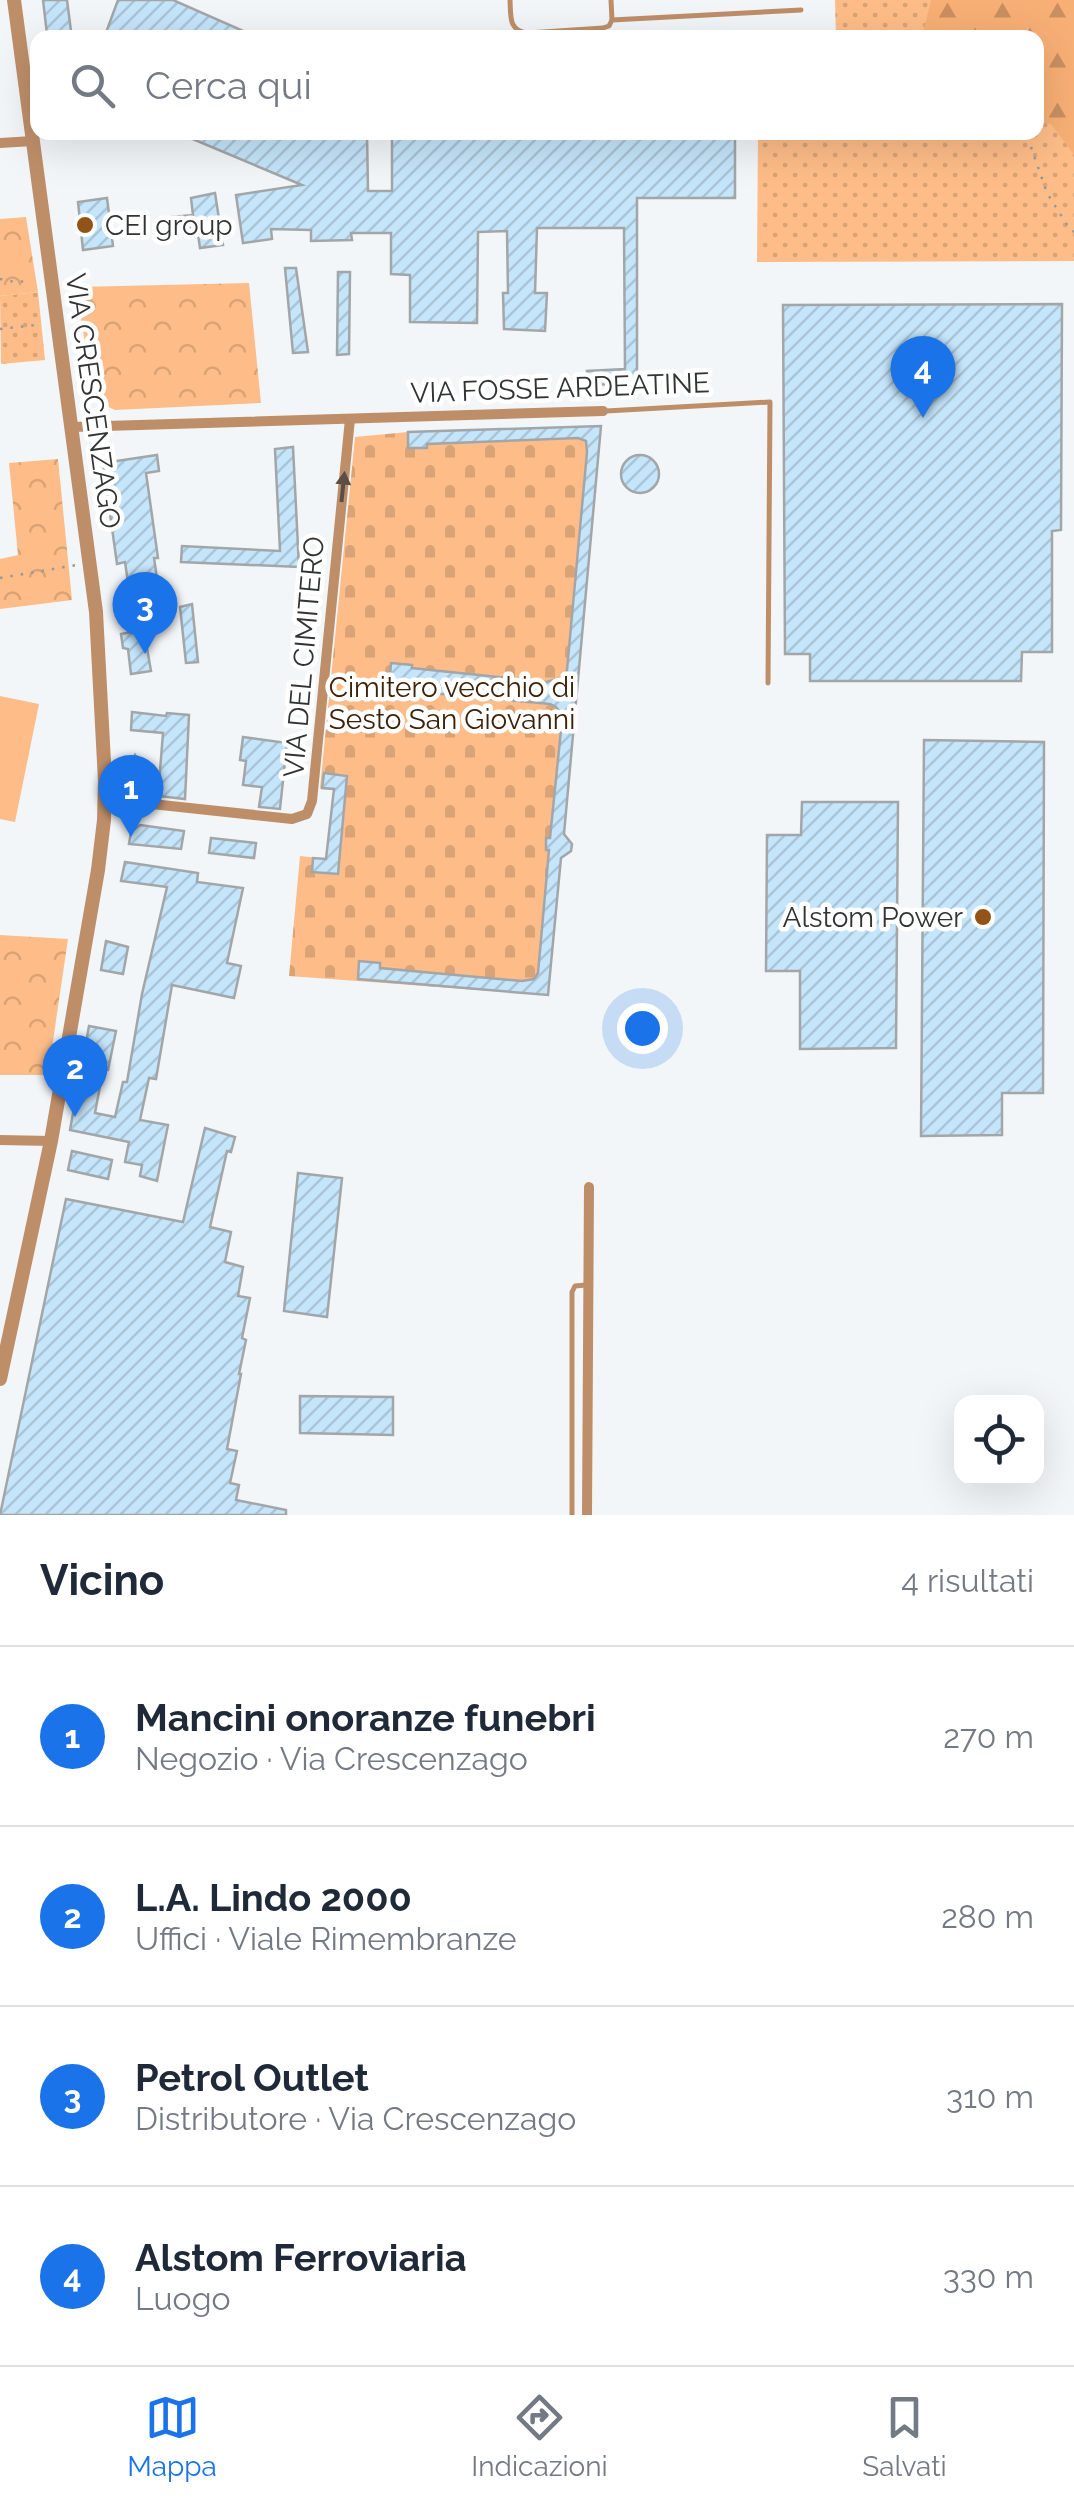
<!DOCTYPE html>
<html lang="it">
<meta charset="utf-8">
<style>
:root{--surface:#fff;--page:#f2f2f3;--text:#1f2937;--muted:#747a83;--line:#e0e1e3;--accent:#1a73e8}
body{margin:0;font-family:Raleway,sans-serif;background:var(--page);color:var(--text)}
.controls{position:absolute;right:30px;bottom:30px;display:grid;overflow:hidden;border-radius:20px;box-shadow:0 10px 40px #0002}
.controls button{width:90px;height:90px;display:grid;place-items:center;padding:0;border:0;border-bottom:2px solid var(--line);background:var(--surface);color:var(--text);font:50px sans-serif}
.you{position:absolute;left:642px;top:1028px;width:35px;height:35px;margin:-25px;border:8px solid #fff;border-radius:50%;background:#1a73e8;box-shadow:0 0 0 15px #1a73e833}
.badge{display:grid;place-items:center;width:65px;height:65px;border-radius:50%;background:var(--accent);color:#fff;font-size:32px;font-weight:700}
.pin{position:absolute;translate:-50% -82px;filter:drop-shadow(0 2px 5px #0008)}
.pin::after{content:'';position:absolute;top:52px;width:35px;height:30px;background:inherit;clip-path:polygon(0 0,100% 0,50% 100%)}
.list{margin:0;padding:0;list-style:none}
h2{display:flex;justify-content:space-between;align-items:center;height:130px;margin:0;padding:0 40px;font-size:42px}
h2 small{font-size:32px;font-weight:400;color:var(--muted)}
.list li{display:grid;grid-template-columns:65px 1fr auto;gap:30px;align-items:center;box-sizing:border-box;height:180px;padding:0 40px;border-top:2px solid var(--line)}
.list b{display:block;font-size:38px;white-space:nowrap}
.list p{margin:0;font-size:32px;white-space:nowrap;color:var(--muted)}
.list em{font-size:32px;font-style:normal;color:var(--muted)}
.icon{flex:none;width:55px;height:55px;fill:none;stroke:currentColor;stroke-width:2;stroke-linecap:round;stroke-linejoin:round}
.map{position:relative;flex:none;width:1074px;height:1515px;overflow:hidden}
.search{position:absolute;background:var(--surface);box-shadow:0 10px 40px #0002;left:30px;right:30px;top:30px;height:110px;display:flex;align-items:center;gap:25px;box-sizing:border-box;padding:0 35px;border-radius:20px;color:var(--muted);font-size:38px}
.sheet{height:850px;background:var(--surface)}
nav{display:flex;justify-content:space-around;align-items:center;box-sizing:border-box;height:140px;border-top:2px solid var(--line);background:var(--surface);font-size:28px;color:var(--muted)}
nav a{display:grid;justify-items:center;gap:5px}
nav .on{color:var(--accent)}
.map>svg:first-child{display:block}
.grass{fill:url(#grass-dots)}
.forest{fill:url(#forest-firs)}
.cemetery{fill:url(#cemetery-stones)}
.park{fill:url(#park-crowns)}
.pitch{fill:#febd88}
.building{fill:url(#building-hatch);stroke:#a3a6a9;stroke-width:2.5}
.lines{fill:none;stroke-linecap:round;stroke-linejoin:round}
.path{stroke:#979a9b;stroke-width:2.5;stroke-dasharray:2.5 8;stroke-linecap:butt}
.service{stroke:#be8e69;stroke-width:5}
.minor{stroke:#be8e69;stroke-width:10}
.tertiary{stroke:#be8e69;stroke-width:14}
.oneway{fill:#5b4e44}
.poi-dot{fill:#915317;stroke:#fff;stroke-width:4}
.labels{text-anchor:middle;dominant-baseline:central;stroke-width:9;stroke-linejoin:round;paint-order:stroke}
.poi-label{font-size:28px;fill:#313334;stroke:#fff;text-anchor:start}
.street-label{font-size:28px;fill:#313334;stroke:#fff}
.park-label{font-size:28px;fill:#3e2208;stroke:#fff}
</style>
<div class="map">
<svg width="1074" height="1515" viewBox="0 0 1074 1515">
<defs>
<pattern id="grass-dots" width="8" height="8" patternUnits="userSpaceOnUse" patternTransform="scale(2.5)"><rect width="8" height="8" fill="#febd88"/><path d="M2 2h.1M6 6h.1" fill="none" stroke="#daa376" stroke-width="1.8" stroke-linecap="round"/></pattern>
<pattern id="forest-firs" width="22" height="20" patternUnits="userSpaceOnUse" patternTransform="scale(2.5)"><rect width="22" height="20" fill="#f7af75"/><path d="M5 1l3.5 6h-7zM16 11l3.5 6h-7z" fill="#c98f61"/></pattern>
<pattern id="cemetery-stones" width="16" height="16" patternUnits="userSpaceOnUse" patternTransform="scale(2.5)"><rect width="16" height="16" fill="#febd88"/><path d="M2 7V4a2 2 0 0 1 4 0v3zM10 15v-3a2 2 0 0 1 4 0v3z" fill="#daa376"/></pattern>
<pattern id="park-crowns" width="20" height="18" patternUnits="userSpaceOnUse" patternTransform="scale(2.5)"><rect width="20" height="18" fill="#febd88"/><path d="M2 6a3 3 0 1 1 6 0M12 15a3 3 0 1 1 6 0" fill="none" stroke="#daa376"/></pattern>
<pattern id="building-hatch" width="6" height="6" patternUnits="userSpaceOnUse" patternTransform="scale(2.5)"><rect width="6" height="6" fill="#c5e5fa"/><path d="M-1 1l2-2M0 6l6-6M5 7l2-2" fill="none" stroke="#aac5d7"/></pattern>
</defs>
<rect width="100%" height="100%" fill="#f2f6f8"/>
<g class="grass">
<polygon points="835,0 1074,0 1074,261 757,262 758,133 1036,132 1036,38 836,37"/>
<polygon points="38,292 45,360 1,364 0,296"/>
</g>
<polygon class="forest" points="931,0 1074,0 1074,155 1051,124 1037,121 1036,38 922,37"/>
<polygon class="cemetery" points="601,426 548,995 289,976 300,856 327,859 334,790 320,788 355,437 408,432"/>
<g class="park">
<polygon points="26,217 38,292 0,296 0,219"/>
<polygon points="249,283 261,403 115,410 94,400 76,287"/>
<polygon points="58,459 72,600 0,609 0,559 18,555 9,463"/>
<polygon points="0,935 68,939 48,1075 0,1075"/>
</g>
<polygon class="pitch" points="0,696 39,704 15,822 0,819"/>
<g class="building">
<polygon points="43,0 67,0 71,31 47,34"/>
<polygon points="118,0 173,0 259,38 104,38"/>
<polygon points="176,132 367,132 368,191 392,191 392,132 735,132 735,198 637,198 637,383 588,385 587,371 625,369 624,228 537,228 535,293 547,293 545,331 504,329 503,293 508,293 507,231 478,232 477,323 410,322 410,275 391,274 391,233 351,233 352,240 311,241 311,230 271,229 272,239 243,243 236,195 302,185"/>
<polygon points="215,193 223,245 200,248 197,227 174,232 171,217 193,215 191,198"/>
<polygon points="107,198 113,246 83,250 78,202"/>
<polygon points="285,268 296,268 308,352 293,353"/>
<polygon points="338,272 350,272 349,354 337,355"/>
<polygon points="1062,304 1061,530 1052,531 1052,652 1022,652 1021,681 810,681 810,654 785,654 783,305"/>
<polygon points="601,426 564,834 572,844 571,851 561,858 548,995 358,979 359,961 380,963 380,968 522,981 534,979 538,973 549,850 546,850 546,838 550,838 562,720 560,712 556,707 550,704 410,691 410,693 389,691 391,663 412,665 412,668 547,682 563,677 567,670 587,452 586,441 578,438 427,444 427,448 408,448 408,432"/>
<polygon points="293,447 299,567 181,562 182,546 280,551 275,449"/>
<circle cx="640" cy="474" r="19"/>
<polygon points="157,455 159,471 146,473 158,558 154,558 159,592 130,596 125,562 117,564 103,463"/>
<polygon points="192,604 198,662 186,663 180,607"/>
<polygon points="150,614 152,631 144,631 151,671 131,674 128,649 123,648 121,634 137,631 134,618"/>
<polygon points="132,712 166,716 167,713 189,715 185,799 158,796 163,733 131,730"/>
<polygon points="243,737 287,743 280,809 259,807 262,787 243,785 246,761 240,760"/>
<polygon points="924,740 1044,742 1043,1093 1002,1093 1002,1135 921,1136"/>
<polygon points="135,755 157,790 134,787 126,780 126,770"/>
<polygon points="324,773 347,776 338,874 312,872 313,858 326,859 334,789 322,788"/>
<polygon points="802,802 898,802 896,1048 800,1049 800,971 766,971 767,835 801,835"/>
<polygon points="140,825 184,831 181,849 129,844 131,832"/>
<polygon points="211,838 256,843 254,858 209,853"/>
<polygon points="125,862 198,873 197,882 243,888 227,963 241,966 234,998 172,985 156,1079 149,1078 140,1120 168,1125 157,1181 140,1176 142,1165 125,1162 129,1142 70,1130 89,1026 116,1031 108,1070 103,1070 95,1113 115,1117 123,1082 127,1082 142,994 167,887 121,881"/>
<polygon points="106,941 128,947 123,974 101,970"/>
<polygon points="205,1128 235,1137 231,1152 227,1151 210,1227 231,1232 225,1262 243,1267 238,1296 250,1298 242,1338 246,1340 239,1374 241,1374 227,1449 237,1451 230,1483 239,1485 236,1500 286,1510 286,1515 0,1515 66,1199 183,1222"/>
<polygon points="72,1151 112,1160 108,1179 68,1170"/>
<polygon points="298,1173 342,1178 327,1317 284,1311"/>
<polygon points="300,1396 393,1397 393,1435 300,1433"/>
</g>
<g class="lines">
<g class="path">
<polyline points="1031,147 1047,193 1069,228 1074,232"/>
<polyline points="0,279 15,282 30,281"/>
<polyline points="0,329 36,325"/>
<polyline points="0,578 77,565"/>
</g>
<g class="service">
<path d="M510,0C511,16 508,31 528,33L603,28L609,26L612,20L801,10"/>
<polyline points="611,0 612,20"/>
<polyline points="606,411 770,402 768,683"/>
<polyline points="572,1515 572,1292 575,1286 586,1285"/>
</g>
<g class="minor">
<polyline points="0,143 33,141"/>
<polyline points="72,427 603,411"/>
<polyline points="105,799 292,819 307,814 312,801 350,419"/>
<polyline points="0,1140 51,1141"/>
<polyline points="587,1515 589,1187"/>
</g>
<polyline class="tertiary" points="0,1379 51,1141 98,870 104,820 105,781 96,612 14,0"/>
</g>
<defs><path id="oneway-solid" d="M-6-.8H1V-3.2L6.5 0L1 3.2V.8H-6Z" transform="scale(2.5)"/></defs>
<use class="oneway" href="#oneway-solid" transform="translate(343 487) rotate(-84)"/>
<g class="poi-dot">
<circle cx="85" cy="225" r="10"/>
<circle cx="983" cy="917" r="10"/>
</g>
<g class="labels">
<g class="poi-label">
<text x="105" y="225">CEI group</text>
<text x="963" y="917" text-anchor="end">Alstom Power</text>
</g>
<g class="street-label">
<text transform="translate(560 388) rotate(-2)">VIA FOSSE ARDEATINE</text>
<text transform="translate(93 401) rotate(82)">VIA CRESCENZAGO</text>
<text transform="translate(304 657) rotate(-85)">VIA DEL CIMITERO</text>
</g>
<g class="park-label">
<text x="452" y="687">Cimitero vecchio di<tspan x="452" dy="32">Sesto San Giovanni</tspan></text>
</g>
</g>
</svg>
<div class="controls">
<button><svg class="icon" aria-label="locate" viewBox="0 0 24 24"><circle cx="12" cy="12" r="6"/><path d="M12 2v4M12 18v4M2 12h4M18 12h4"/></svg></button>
</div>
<div class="you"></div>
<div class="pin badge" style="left:131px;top:837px">1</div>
<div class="pin badge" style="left:75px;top:1117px">2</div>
<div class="pin badge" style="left:145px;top:654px">3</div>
<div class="pin badge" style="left:923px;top:418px">4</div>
<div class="search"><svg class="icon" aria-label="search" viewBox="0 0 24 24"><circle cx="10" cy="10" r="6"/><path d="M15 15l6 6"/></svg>Cerca qui</div>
</div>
<section class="sheet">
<h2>Vicino<small>4 risultati</small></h2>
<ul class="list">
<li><span class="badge">1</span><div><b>Mancini onoranze funebri</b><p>Negozio · Via Crescenzago</p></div><em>270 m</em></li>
<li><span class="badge">2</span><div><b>L.A. Lindo 2000</b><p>Uffici · Viale Rimembranze</p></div><em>280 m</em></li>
<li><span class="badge">3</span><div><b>Petrol Outlet</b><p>Distributore · Via Crescenzago</p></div><em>310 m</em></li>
<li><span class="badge">4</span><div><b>Alstom Ferroviaria</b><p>Luogo</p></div><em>330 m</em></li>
</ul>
</section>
<nav>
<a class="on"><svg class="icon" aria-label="map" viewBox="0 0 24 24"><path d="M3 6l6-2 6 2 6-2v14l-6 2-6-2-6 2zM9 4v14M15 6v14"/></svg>Mappa</a>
<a><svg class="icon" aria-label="directions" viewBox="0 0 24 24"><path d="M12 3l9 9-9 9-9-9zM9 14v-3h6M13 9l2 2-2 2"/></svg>Indicazioni</a>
<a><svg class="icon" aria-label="saved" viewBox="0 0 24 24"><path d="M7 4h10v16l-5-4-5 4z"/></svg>Salvati</a>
</nav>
